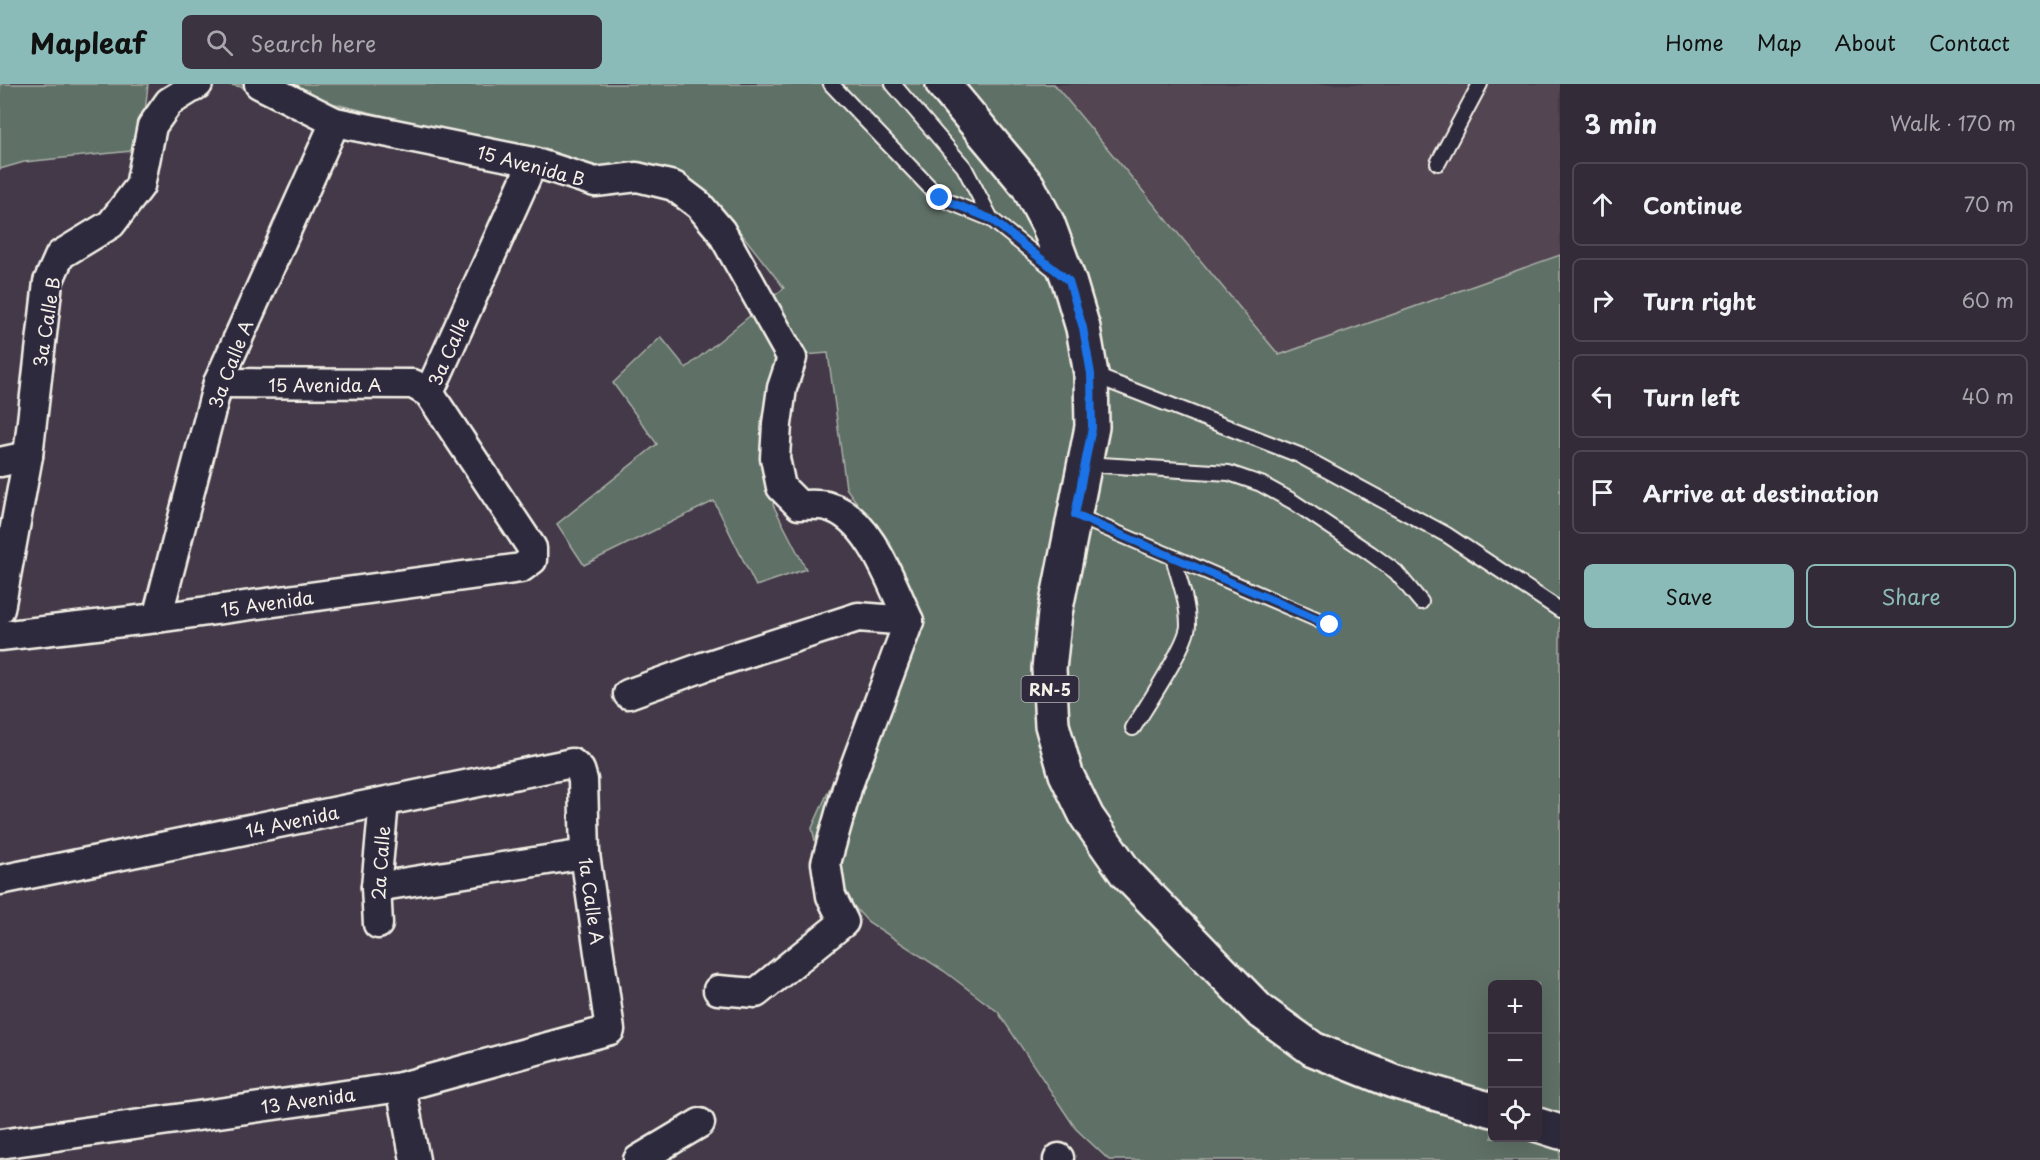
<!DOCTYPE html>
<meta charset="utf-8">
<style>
:root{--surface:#332b37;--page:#3b333f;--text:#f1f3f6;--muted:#a9a7ad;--line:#4e4752;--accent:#8bbbb9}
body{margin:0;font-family:"Playpen Sans",sans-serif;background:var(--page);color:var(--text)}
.controls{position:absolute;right:18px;bottom:18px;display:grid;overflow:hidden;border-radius:9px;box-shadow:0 6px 24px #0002}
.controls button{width:54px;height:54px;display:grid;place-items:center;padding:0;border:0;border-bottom:2px solid var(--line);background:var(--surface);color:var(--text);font:30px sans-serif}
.stop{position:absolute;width:18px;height:18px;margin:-14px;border:4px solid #1a73e8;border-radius:50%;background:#fff}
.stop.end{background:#1a73e8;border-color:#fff;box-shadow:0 2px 6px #0008}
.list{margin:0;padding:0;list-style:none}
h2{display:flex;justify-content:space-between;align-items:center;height:78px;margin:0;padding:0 24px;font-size:26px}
h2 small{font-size:20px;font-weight:400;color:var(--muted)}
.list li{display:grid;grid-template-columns:39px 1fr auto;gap:18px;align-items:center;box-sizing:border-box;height:84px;margin:0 12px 12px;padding:0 12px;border:2px solid var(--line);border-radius:9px}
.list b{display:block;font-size:22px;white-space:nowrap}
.list em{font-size:20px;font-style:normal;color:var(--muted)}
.actions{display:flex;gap:12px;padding:18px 24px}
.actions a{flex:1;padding:14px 0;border:2px solid var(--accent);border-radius:9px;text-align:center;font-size:21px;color:var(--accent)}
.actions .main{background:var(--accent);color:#111}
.icon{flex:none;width:33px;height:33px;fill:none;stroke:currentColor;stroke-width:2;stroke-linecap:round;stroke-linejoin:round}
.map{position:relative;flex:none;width:1560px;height:1076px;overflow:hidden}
header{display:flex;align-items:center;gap:36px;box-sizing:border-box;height:84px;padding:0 30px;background:var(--accent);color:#111}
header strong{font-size:28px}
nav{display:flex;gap:33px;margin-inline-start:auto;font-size:21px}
.search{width:420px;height:54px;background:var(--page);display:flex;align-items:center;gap:15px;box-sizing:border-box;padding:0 21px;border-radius:9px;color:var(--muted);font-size:22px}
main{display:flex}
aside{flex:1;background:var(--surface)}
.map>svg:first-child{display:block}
.built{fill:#524451}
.green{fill:#5e6f66;stroke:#a9b0a7;stroke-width:1.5;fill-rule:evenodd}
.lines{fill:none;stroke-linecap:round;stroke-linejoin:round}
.service-casing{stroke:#f4f1e8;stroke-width:18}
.minor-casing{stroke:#f4f1e8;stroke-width:33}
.primary-casing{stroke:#f4f1e8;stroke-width:38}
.service{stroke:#2f2a3d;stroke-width:14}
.minor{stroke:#2f2a3d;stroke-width:28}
.primary{stroke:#2f2a3d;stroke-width:33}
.route{stroke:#1a73e8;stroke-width:8}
.labels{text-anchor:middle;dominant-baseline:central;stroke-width:4.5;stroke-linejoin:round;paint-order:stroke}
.shield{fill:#2f2a3d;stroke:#b9b5b5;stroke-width:1.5}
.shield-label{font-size:16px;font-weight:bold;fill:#f4f1e8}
.street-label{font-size:18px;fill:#f4f1e8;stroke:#2f2a3d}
</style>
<header>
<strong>Mapleaf</strong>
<div class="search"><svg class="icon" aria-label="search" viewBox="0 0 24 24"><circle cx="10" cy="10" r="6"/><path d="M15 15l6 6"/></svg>Search here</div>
<nav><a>Home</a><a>Map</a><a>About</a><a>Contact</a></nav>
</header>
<main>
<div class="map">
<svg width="1560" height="1076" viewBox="0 0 1560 1076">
<rect width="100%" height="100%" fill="#443949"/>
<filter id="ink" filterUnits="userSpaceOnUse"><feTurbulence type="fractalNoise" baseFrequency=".0167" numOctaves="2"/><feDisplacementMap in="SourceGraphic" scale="12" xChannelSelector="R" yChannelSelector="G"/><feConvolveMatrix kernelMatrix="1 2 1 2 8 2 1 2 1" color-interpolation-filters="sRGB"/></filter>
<g filter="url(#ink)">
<polygon class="built" points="1054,0 1560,0 1560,171 1279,271"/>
<g class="green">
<polygon points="0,0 148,0 141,66 24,78 0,85"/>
<path d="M225,0H1054L1279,271L1560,171V1076H1109L1076,1045L998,928L944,887L867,837L822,787L812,744L901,544L871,438L846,404L828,269L804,271L773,421L806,485L756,502L714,417L584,481L557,440L657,360L613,299L661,253L686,284L784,204L727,131L670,94L601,84L327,18ZM1492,900H1538V1054H1492Z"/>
</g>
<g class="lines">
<defs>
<g id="service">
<polyline points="831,0 940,114 991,135 1057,188"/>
<polyline points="893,0 964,83 991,135"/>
<polyline points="1438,79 1480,0"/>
<polyline points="1093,291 1299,371 1447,451 1560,526"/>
<polyline points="1085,380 1229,389 1261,400 1292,417 1370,469 1396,488 1421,518"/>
<path d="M1075,431L1173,473C1179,495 1188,518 1188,541C1188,560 1145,624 1133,644"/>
<polyline points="1173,473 1330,541"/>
</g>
<g id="minor">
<path d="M259,0L335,38L533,78L595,98L637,93L674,102L699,121L721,147L792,274L782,304L777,340L775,374L781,403L799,421C808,421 819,420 827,422C870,433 892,501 909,537L848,701L826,779L831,812L844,838L756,909L718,906"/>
<polyline points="218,299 413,300 429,309"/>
<polyline points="0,378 28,372"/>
<polyline points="0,525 28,372 48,198 60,171 111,140 140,102 152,42 169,18 198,0"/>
<polyline points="157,534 218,299 335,38"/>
<polyline points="0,552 157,534 521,484 532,476 532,464 429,309 533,78"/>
<polyline points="628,610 703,583 858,533 909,537"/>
<polyline points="0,796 572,679 580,686 583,696 585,770 610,946 401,1003 0,1060"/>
<polyline points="376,803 585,770"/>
<polyline points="378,840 376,803 384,718"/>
<polyline points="401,1003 415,1076"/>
<polyline points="638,1076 700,1039"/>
<polyline points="1058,1076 1059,1074"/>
</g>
<g id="primary">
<polyline points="943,0 1028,102 1048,140 1069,197 1083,244 1091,290 1092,343 1055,529 1049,585 1052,641 1066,690 1087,733 1126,789 1259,926 1313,965 1393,997 1492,1026"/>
<polyline points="1538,1041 1560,1048"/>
</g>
</defs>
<use href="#service" class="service-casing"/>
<use href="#minor" class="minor-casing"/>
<use href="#primary" class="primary-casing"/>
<use href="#service" class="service"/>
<use href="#minor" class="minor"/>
<use href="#primary" class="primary"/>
</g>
</g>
<g class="lines" filter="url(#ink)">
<polyline class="route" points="940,114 991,135 1069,197 1083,244 1091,290 1092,344 1075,431 1330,541"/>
</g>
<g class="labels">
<rect class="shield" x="1021.5" y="592" width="57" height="26" rx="4.5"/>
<g class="shield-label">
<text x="1050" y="605">RN-5</text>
</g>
<g class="street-label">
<text transform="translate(531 81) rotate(15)">15 Avenida B</text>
<text transform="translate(46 238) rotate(-81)">3a Calle B</text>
<text transform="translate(448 267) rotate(-66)">3a Calle</text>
<text transform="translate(230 280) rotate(-69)">3a Calle A</text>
<text x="325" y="300">15 Avenida A</text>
<text transform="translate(267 519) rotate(-8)">15 Avenida</text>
<text transform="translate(292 737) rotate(-12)">14 Avenida</text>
<text transform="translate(380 779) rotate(-86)">2a Calle</text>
<text transform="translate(592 817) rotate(82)">1a Calle A</text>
<text transform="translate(308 1016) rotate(-8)">13 Avenida</text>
</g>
</g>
</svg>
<div class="controls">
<button>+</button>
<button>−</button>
<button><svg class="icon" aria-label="locate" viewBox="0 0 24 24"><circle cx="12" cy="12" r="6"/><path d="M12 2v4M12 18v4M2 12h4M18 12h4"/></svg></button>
</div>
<div class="stop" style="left:1330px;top:541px"></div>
<div class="stop end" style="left:940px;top:114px"></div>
</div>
<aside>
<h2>3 min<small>Walk · 170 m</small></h2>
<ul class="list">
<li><svg class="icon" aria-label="ahead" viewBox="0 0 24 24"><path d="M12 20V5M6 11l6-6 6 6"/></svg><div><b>Continue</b></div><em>70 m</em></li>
<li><svg class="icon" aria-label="right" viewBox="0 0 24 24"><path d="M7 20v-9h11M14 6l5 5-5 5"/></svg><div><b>Turn right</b></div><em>60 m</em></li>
<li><svg class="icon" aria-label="left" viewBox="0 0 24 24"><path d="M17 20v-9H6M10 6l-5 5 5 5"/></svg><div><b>Turn left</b></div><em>40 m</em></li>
<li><svg class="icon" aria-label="arrive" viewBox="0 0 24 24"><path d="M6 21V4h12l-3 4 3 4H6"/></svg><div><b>Arrive at destination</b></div></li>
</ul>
<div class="actions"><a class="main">Save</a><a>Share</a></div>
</aside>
</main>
